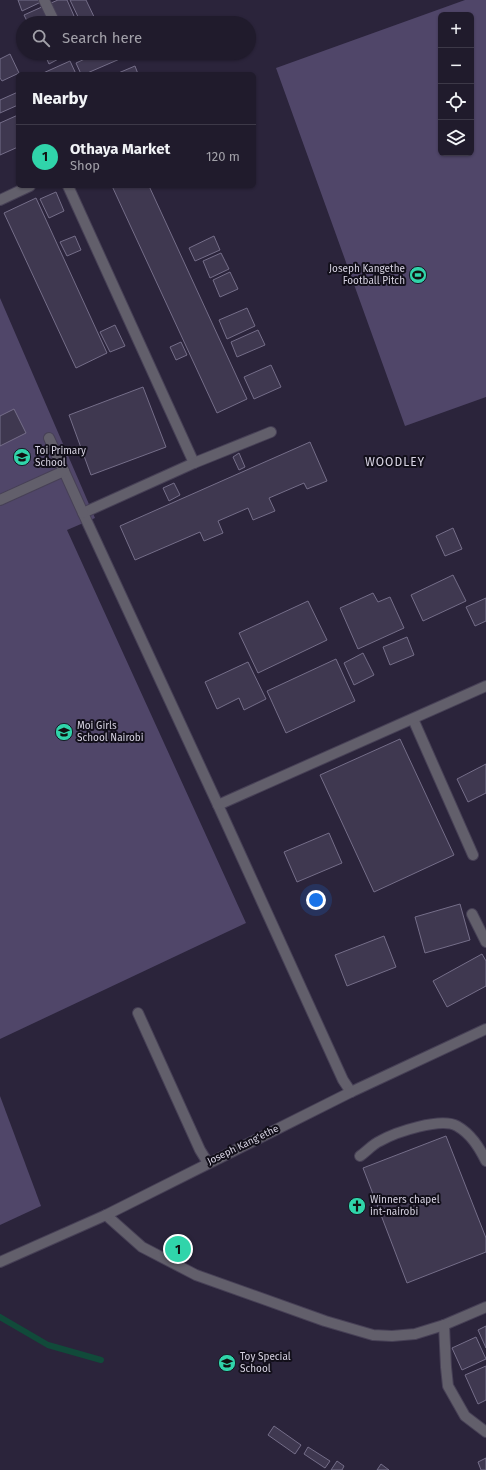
<!DOCTYPE html>
<meta charset="utf-8">
<style>
:root{--surface:#201b2c;--page:#2d2838;--text:#f1f3f6;--muted:#a2a1a9;--line:#3d3948;--accent:#30d4aa}
body{margin:0;font-family:"Fira Sans",sans-serif;background:var(--page);color:var(--text)}
.controls{position:absolute;right:12px;top:12px;display:grid;overflow:hidden;border-radius:6px;box-shadow:0 1px 3px #0004}
.controls button{width:36px;height:36px;display:grid;place-items:center;padding:0;border:0;border-bottom:1px solid var(--line);background:var(--surface);color:var(--text);font:20px sans-serif}
.you{position:absolute;left:316px;top:900px;width:14px;height:14px;margin:-10px;border:3px solid #fff;border-radius:50%;background:#1a73e8;box-shadow:0 0 0 6px #1a73e833}
.badge{display:grid;place-items:center;width:26px;height:26px;border-radius:50%;background:var(--accent);color:#111;font-size:13px;font-weight:700}
.pin{position:absolute;translate:-50% -50%;border:2px solid #fff;box-shadow:0 1px 4px #0006}
.list{margin:0;padding:0;list-style:none}
h2{display:flex;justify-content:space-between;align-items:center;height:52px;margin:0;padding:0 16px;font-size:17px}
h2 small{font-size:13px;font-weight:400;color:var(--muted)}
.list li{display:grid;grid-template-columns:26px 1fr auto;gap:12px;align-items:center;box-sizing:border-box;height:64px;padding:0 16px;border-top:1px solid var(--line)}
.list b{display:block;font-size:15px;white-space:nowrap}
.list p{margin:0;font-size:13px;white-space:nowrap;color:var(--muted)}
.list em{font-size:13px;font-style:normal;color:var(--muted)}
.icon{flex:none;width:22px;height:22px;fill:none;stroke:currentColor;stroke-width:2;stroke-linecap:round;stroke-linejoin:round}
.map{position:relative;flex:none;width:486px;height:1470px;overflow:hidden}
.search{position:absolute;background:var(--surface);box-shadow:0 1px 3px #0004;left:16px;top:16px;width:240px;height:44px;display:flex;align-items:center;gap:10px;box-sizing:border-box;padding:0 14px;border-radius:22px;color:var(--muted);font-size:15px}
.panel{position:absolute;background:var(--surface);box-shadow:0 1px 3px #0004;left:16px;top:72px;width:240px;height:116px;border-radius:6px}
.map>svg:first-child{display:block}
.green{fill:#504669;fill-rule:evenodd}
.lines{fill:none;stroke-linecap:round;stroke-linejoin:round}
.stream{stroke:#114a3a;stroke-width:6}
.building{fill:#3f3850;stroke:#756e89}
.minor-casing{stroke:#474056;stroke-width:12}
.minor{stroke:#625f6b;stroke-width:10}
.labels{text-anchor:middle;dominant-baseline:central;stroke-width:4;stroke-linejoin:round;paint-order:stroke}
.poi-label{font-size:10px;fill:#d7d3e2;stroke:#120f1a;text-anchor:start}
.street-label{font-size:10px;fill:#d7d3e2;stroke:#120f1a}
.quarter-label{font-size:12px;letter-spacing:1px;fill:#d7d3e2;stroke:#120f1a}
</style>
<div class="map">
<svg width="486" height="1470" viewBox="0 0 486 1470">
<rect width="100%" height="100%" fill="#2b243b"/>
<g class="green">
<path d="M465,0H486V397L405,426L276,68ZM441,15H471V153H441Z"/>
<polygon points="0,298 95,518 67,530 246,923 0,1039"/>
<polygon points="0,1096 41,1206 0,1225"/>
</g>
<g class="lines">
<polyline class="stream" points="0,1317 48,1345 101,1360"/>
</g>
<g class="building">
<polygon points="18,0 40,0 41,2 22,11"/>
<polygon points="58,0 67,0 74,16 60,23 51,3"/>
<polygon points="70,0 86,0 97,23 81,23"/>
<polygon points="44,6 49,18 38,23 28,23 24,15"/>
<polygon points="44,53 65,53 66,55 49,64"/>
<polygon points="98,53 120,53 122,58 85,74 81,74 76,63"/>
<polygon points="10,54 19,73 2,81 0,78 0,59"/>
<polygon points="70,61 76,74 41,74"/>
<polygon points="135,66 138,74 116,74"/>
<polygon points="18,92 18,105 0,113 0,100"/>
<polygon points="18,115 18,147 0,155 0,123"/>
<polygon points="112,186 149,186 247,399 217,413"/>
<polygon points="56,192 64,211 49,218 40,199"/>
<polygon points="36,198 107,353 76,368 4,213"/>
<polygon points="75,236 81,250 67,256 60,242"/>
<polygon points="214,236 220,250 195,261 189,248"/>
<polygon points="221,253 229,269 210,278 203,261"/>
<polygon points="230,272 238,289 220,297 213,280"/>
<polygon points="247,308 255,326 227,339 219,320"/>
<polygon points="115,325 125,346 110,352 100,332"/>
<polygon points="258,330 265,345 237,357 231,342"/>
<polygon points="181,342 187,355 176,360 170,347"/>
<polygon points="271,365 281,387 254,399 244,377"/>
<polygon points="143,387 166,447 91,475 69,415"/>
<polygon points="14,409 26,433 0,446 0,416"/>
<polygon points="310,442 327,481 307,489 304,483 269,498 275,511 253,520 248,508 218,521 223,533 204,541 200,532 135,560 120,526"/>
<polygon points="239,453 245,467 239,470 233,457"/>
<polygon points="174,483 180,495 169,501 163,488"/>
<polygon points="453,528 462,549 445,556 436,536"/>
<polygon points="453,575 466,601 423,621 411,595"/>
<polygon points="373,593 378,602 390,597 404,628 358,649 340,608"/>
<polygon points="486,598 486,621 475,626 466,607"/>
<polygon points="308,601 327,640 258,673 239,633"/>
<polygon points="407,637 414,655 390,665 383,647"/>
<polygon points="363,653 374,675 354,685 344,663"/>
<polygon points="336,659 355,701 286,733 267,691"/>
<polygon points="248,662 266,699 244,710 239,698 217,709 205,682"/>
<polygon points="400,739 454,855 374,892 320,775"/>
<polygon points="486,764 486,793 468,802 457,779"/>
<polygon points="329,833 342,863 297,882 284,852"/>
<polygon points="460,904 470,940 425,953 415,917"/>
<polygon points="384,936 396,967 347,986 335,955"/>
<polygon points="482,954 486,961 486,986 447,1007 433,981"/>
<polygon points="446,1136 486,1238 486,1252 407,1283 363,1168"/>
<polygon points="486,1326 486,1348 478,1330"/>
<polygon points="476,1337 486,1359 462,1370 452,1348"/>
<polygon points="486,1366 486,1400 478,1404 465,1375"/>
<polygon points="274,1426 301,1445 295,1454 268,1435"/>
<polygon points="308,1447 330,1461 325,1468 304,1454"/>
<polygon points="486,1458 486,1470 481,1470 478,1462"/>
<polygon points="337,1461 344,1466 342,1470 331,1470"/>
<polygon points="381,1464 389,1470 377,1470"/>
</g>
<g class="lines">
<defs>
<g id="minor">
<polyline points="44,0 55,23"/>
<polyline points="68,186 194,463"/>
<polyline points="0,200 30,186"/>
<polyline points="271,432 194,463 83,513 218,805 343,1080 351,1092"/>
<polyline points="49,438 83,513"/>
<polyline points="0,500 64,471"/>
<polyline points="413,719 473,855"/>
<polyline points="218,805 486,686"/>
<polyline points="472,914 486,942"/>
<polyline points="138,1013 200,1150 208,1163"/>
<path d="M360,1156C367,1151 373,1144 380,1141C396,1132 441,1117 457,1126C471,1134 479,1147 486,1161"/>
<polyline points="106,1215 142,1247 196,1275 325,1321 373,1335 392,1336 415,1334 444,1325 486,1307"/>
<polyline points="0,1262 106,1215 351,1092 486,1029"/>
<polyline points="444,1325 446,1367 448,1386 465,1416 486,1432"/>
</g>
</defs>
<use href="#minor" class="minor-casing"/>
<use href="#minor" class="minor"/>
</g>
<defs>
<symbol id="stadium-disc" viewBox="-11 -11 22 22"><circle r="9.5" fill="#30d4aa" stroke="#120f1a"/><path d="M0-5a6.5 5 0 1 0 0 10a6.5 5 0 1 0 0-10ZM-3.5-1.8h7v3.6h-7Z" fill="#111"/></symbol>
<symbol id="school-disc" viewBox="-11 -11 22 22"><circle r="9.5" fill="#30d4aa" stroke="#120f1a"/><path d="M0-5L7-2L0 1L-7-2ZM-4 1L0 2.5L4 1V4Q0 6-4 4Z" fill="#111"/></symbol>
<symbol id="church-disc" viewBox="-11 -11 22 22"><circle r="9.5" fill="#30d4aa" stroke="#120f1a"/><path d="M-1.2-6h2.4v3.5h3.3v2.4h-3.3V6h-2.4V-.1h-3.3v-2.4h3.3Z" fill="#111"/></symbol>
</defs>
<g fill-rule="evenodd">
<use href="#stadium-disc" x="408" y="265" width="20" height="20"/>
<use href="#school-disc" x="12" y="447" width="20" height="20"/>
<use href="#school-disc" x="54" y="722" width="20" height="20"/>
<use href="#church-disc" x="347" y="1196" width="20" height="20"/>
<use href="#school-disc" x="217" y="1353" width="20" height="20"/>
</g>
<g class="labels">
<g class="poi-label">
<text x="405" y="269" text-anchor="end">Joseph Kangethe<tspan x="405" dy="12">Football Pitch</tspan></text>
<text x="35" y="451">Toi Primary<tspan x="35" dy="12">School</tspan></text>
<text x="77" y="726">Moi Girls<tspan x="77" dy="12">School Nairobi</tspan></text>
<text x="370" y="1200">Winners chapel<tspan x="370" dy="12">int-nairobi</tspan></text>
<text x="240" y="1357">Toy Special<tspan x="240" dy="12">School</tspan></text>
</g>
<g class="street-label">
<text transform="translate(243 1145) rotate(-26)">Joseph Kang'ethe</text>
</g>
<g class="quarter-label">
<text x="395" y="462">WOODLEY</text>
</g>
</g>
</svg>
<div class="controls">
<button>+</button>
<button>−</button>
<button><svg class="icon" aria-label="locate" viewBox="0 0 24 24"><circle cx="12" cy="12" r="6"/><path d="M12 2v4M12 18v4M2 12h4M18 12h4"/></svg></button>
<button><svg class="icon" aria-label="layers" viewBox="0 0 24 24"><path d="M12 4l9 5-9 5-9-5zM3 14l9 5 9-5"/></svg></button>
</div>
<div class="you"></div>
<div class="pin badge" style="left:178px;top:1249px">1</div>
<div class="search"><svg class="icon" aria-label="search" viewBox="0 0 24 24"><circle cx="10" cy="10" r="6"/><path d="M15 15l6 6"/></svg>Search here</div>
<section class="panel">
<h2>Nearby<small></small></h2>
<ul class="list">
<li><span class="badge">1</span><div><b>Othaya Market</b><p>Shop</p></div><em>120 m</em></li>
</ul>
</section>
</div>
